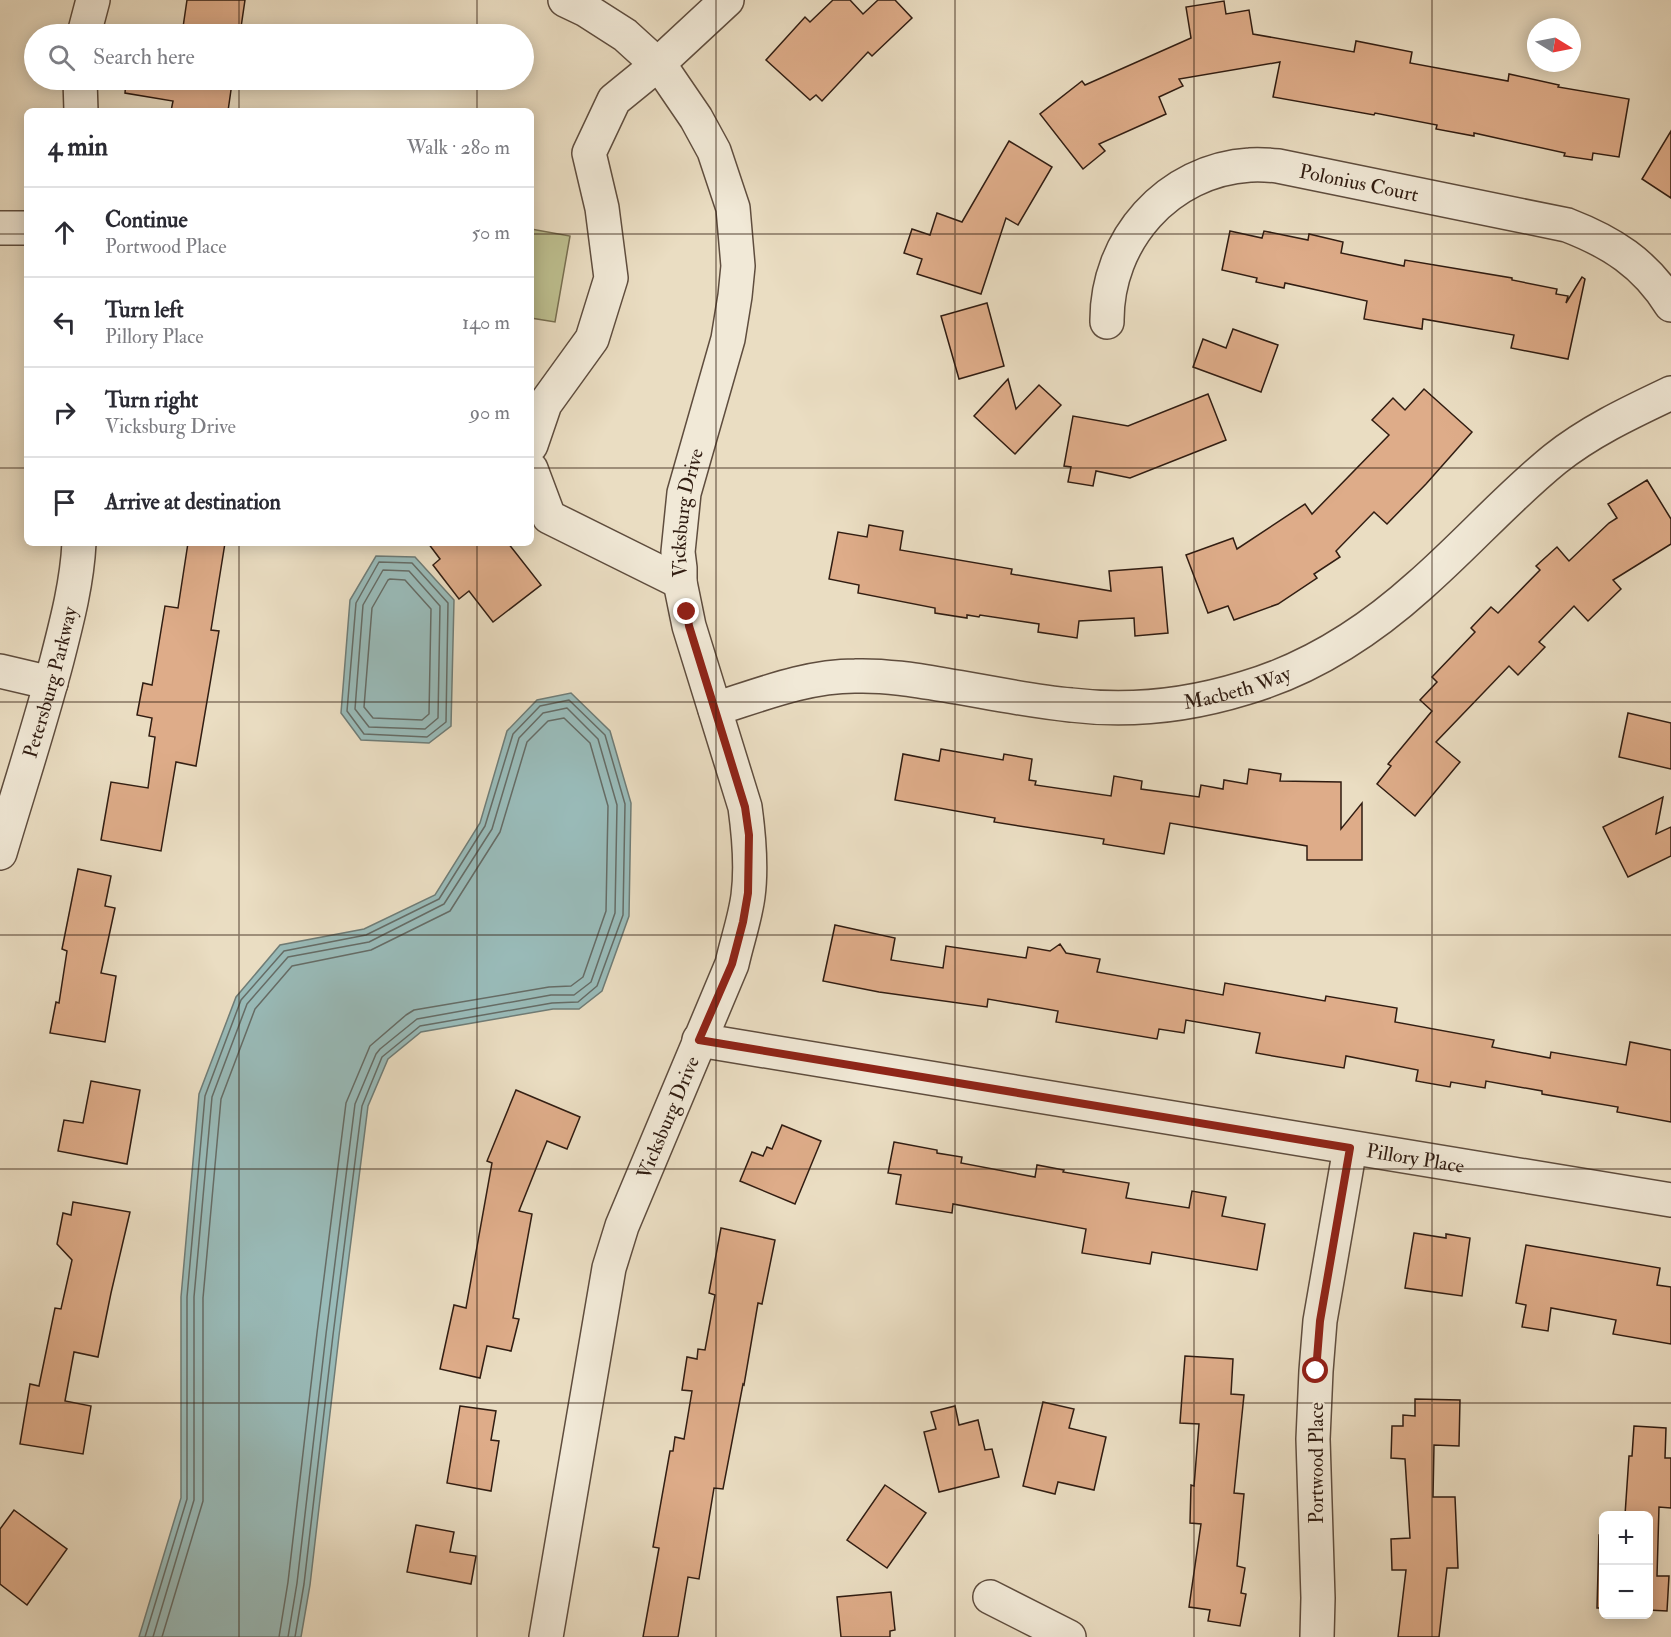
<!DOCTYPE html>
<meta charset="utf-8">
<style>
:root{--surface:#fff;--page:#f2f2f3;--text:#2b2b33;--muted:#7c7c81;--line:#e1e1e2}
body{margin:0;font-family:"IM FELL Double Pica",serif;background:var(--page);color:var(--text)}
.controls{position:absolute;right:18px;bottom:18px;display:grid;overflow:hidden;border-radius:9px;box-shadow:0 3px 15px #0003}
.controls button{width:54px;height:54px;display:grid;place-items:center;padding:0;border:0;border-bottom:2px solid var(--line);background:var(--surface);color:var(--text);font:30px sans-serif}
.compass{position:absolute;left:1527px;top:18px;width:54px;height:54px;border-radius:50%;background:var(--surface);box-shadow:0 3px 15px #0003;rotate:100deg}
.stop{position:absolute;width:18px;height:18px;margin:-14px;border:4px solid #8f2418;border-radius:50%;background:#fff}
.stop.end{background:#8f2418;border-color:#fff;box-shadow:0 2px 6px #0008}
.list{margin:0;padding:0;list-style:none}
h2{display:flex;justify-content:space-between;align-items:center;height:78px;margin:0;padding:0 24px;font-size:26px}
h2 small{font-size:20px;font-weight:400;color:var(--muted)}
.list li{display:grid;grid-template-columns:39px 1fr auto;gap:18px;align-items:center;box-sizing:border-box;height:90px;padding:0 24px;border-top:2px solid var(--line)}
.list b{display:block;font-size:22px;white-space:nowrap}
.list p{margin:0;font-size:20px;white-space:nowrap;color:var(--muted)}
.list em{font-size:20px;font-style:normal;color:var(--muted)}
.icon{flex:none;width:33px;height:33px;fill:none;stroke:currentColor;stroke-width:2;stroke-linecap:round;stroke-linejoin:round}
.map{position:relative;flex:none;width:1671px;height:1637px;overflow:hidden}
.search{position:absolute;background:var(--surface);box-shadow:0 3px 15px #0003;left:24px;top:24px;width:510px;height:66px;display:flex;align-items:center;gap:15px;box-sizing:border-box;padding:0 21px;border-radius:33px;color:var(--muted);font-size:22px}
.panel{position:absolute;background:var(--surface);box-shadow:0 3px 15px #0003;left:24px;top:108px;width:510px;height:438px;border-radius:9px}
.map>svg:first-child{display:block}
.green{fill:#bdbf8f;stroke:#776e50;stroke-width:1.5}
.water{fill:#99bbb9;stroke:#6f7c76;stroke-width:1.5}
.lines{fill:none;stroke-linecap:round;stroke-linejoin:round}
.shore{stroke:#656c66;stroke-width:1.5}
.building{fill:#deac89;stroke:#311d12;stroke-width:1.5}
.minor-casing{stroke:#5f4d3e;stroke-width:36}
.minor{stroke:#f1e9d7;stroke-width:33}
.route{stroke:#8f2418;stroke-width:8}
.grid{fill:none;stroke:#311d12;stroke-width:1.5;stroke-opacity:0.55}
.labels{text-anchor:middle;dominant-baseline:central;stroke-width:4.5;stroke-linejoin:round;paint-order:stroke}
.street-label{font-size:20px;fill:#311d12;stroke:#f1e9d7}
</style>
<div class="map">
<svg width="1671" height="1637" viewBox="0 0 1671 1637">
<rect width="100%" height="100%" fill="#eaddc2"/>
<filter id="stains"><feTurbulence type="fractalNoise" baseFrequency=".00333" numOctaves="4"/><feColorMatrix values="0 0 0 0 .2 0 0 0 0 .09 0 0 0 0 .02 0 0 0 .5 -.17"/></filter>
<radialGradient id="worn" r=".72"><stop offset=".6" stop-color="#630" stop-opacity="0"/><stop offset="1" stop-color="#630" stop-opacity=".3"/></radialGradient>
<polygon class="green" points="531,229 570,236 555,322 531,318"/>
<g class="water">
<polygon points="376,556 415,557 454,600 451,726 429,743 361,740 341,713 350,600"/>
<polygon points="571,693 610,731 631,803 629,916 602,991 579,1009 553,1009 421,1032 388,1059 368,1106 339,1336 310,1585 301,1637 139,1637 181,1498 181,1297 199,1094 236,997 280,945 364,929 435,895 480,823 507,731 537,700"/>
</g>
<g class="lines">
<g class="shore">
<polygon points="379,562 412,563 448,603 446,722 427,737 364,734 347,711 356,603"/>
<polygon points="383,570 409,571 440,606 438,718 425,729 369,727 355,709 363,605"/>
<polygon points="390,579 405,580 431,609 429,714 422,720 373,718 364,707 372,608 388,580"/>
<polyline points="145,1637 187,1499 187,1297 205,1096 241,1000 284,951 366,935 439,899 485,826 513,734 540,706 569,700 605,735 625,804 623,915 597,986 578,1002 552,1003 420,1026 382,1057 362,1106 333,1335 304,1584 295,1637"/>
<polyline points="153,1637 194,1500 194,1297 212,1097 247,1004 288,957 369,942 444,904 492,829 519,738 543,713 567,708 598,739 617,805 615,913 591,982 574,995 551,995 417,1019 380,1049 376,1054 355,1104 326,1334 297,1583 288,1637"/>
<polyline points="162,1637 203,1501 203,1298 221,1099 255,1009 292,966 371,950 450,911 500,832 527,742 548,721 564,718 590,743 608,806 606,911 583,977 571,986 549,987 414,1010 406,1015 370,1046 346,1103 317,1333 288,1582 279,1637"/>
</g>
</g>
<g class="building">
<polygon points="187,0 245,0 240,34 182,34"/>
<polygon points="833,0 850,0 863,14 878,0 895,0 912,18 872,56 868,52 822,101 816,95 810,100 766,60 805,17 810,22"/>
<polygon points="1224,1 1226,14 1249,10 1253,34 1354,52 1356,41 1412,52 1410,63 1508,81 1509,74 1559,85 1558,87 1629,99 1619,157 1593,153 1592,160 1564,156 1565,153 1474,133 1474,136 1436,129 1437,125 1375,113 1374,115 1273,97 1280,62 1179,79 1183,86 1159,97 1166,114 1099,144 1105,151 1083,169 1040,114 1082,81 1085,85 1191,38 1186,7"/>
<polygon points="126,80 211,80 232,83 228,111 171,111 173,101 125,93"/>
<polygon points="1671,131 1671,198 1642,179"/>
<polygon points="1009,141 1052,167 1018,225 1006,218 981,294 917,274 922,259 904,253 912,229 930,235 937,213 962,222"/>
<polygon points="1230,231 1262,238 1264,231 1308,240 1309,234 1343,242 1341,253 1404,266 1405,260 1512,278 1512,280 1557,289 1556,294 1568,296 1566,303 1582,277 1585,279 1568,359 1511,348 1514,335 1423,319 1422,329 1364,319 1367,301 1285,283 1284,288 1256,282 1257,278 1222,270"/>
<polygon points="987,303 1004,366 959,379 941,316"/>
<polygon points="1233,329 1278,345 1261,392 1193,367 1203,339 1226,348"/>
<polygon points="1008,379 1016,409 1039,385 1061,405 1015,454 974,416"/>
<polygon points="1424,389 1472,432 1426,484 1387,524 1374,512 1336,551 1340,557 1314,574 1317,578 1278,604 1234,620 1228,606 1208,613 1186,555 1233,538 1237,549 1305,504 1312,514 1389,435 1372,420 1393,398 1405,410"/>
<polygon points="1208,394 1226,440 1130,478 1096,471 1093,486 1068,482 1071,467 1064,466 1073,416 1128,426"/>
<polygon points="1647,480 1671,519 1671,544 1613,580 1621,589 1588,621 1574,606 1539,642 1545,647 1518,675 1509,666 1436,742 1460,762 1415,816 1377,784 1391,766 1388,764 1432,711 1420,700 1437,682 1432,677 1475,632 1471,628 1491,607 1498,613 1540,570 1536,566 1557,547 1569,561 1609,523 1617,518 1608,504"/>
<polygon points="869,525 903,531 900,550 1012,569 1011,574 1111,591 1109,571 1162,567 1168,633 1135,636 1134,618 1079,621 1077,638 1038,632 1039,624 980,615 979,617 967,615 967,618 935,613 935,608 858,593 859,585 829,579 838,532 867,537"/>
<polygon points="188,543 225,543 211,630 219,631 196,766 176,762 161,851 101,840 111,782 148,788 155,737 149,736 152,718 137,715 143,683 152,685 165,606 178,608"/>
<polygon points="428,543 508,543 541,585 493,622 469,591 459,599 433,565 440,559"/>
<polygon points="1628,713 1671,723 1671,769 1619,757"/>
<polygon points="941,749 1003,760 1004,754 1032,759 1029,780 1036,781 1035,785 1111,796 1114,776 1142,781 1141,789 1199,797 1201,785 1223,789 1224,780 1247,784 1249,769 1281,774 1280,781 1341,782 1341,829 1362,803 1362,860 1307,860 1307,846 1170,823 1164,854 1103,844 1104,839 994,822 995,818 895,800 903,754 939,761"/>
<polygon points="1663,797 1656,834 1671,827 1671,856 1628,877 1603,827"/>
<polygon points="78,869 111,876 105,906 115,908 101,973 116,976 105,1042 50,1033 56,1002 59,1003 67,951 62,949"/>
<polygon points="835,925 895,938 891,960 943,968 946,946 1026,958 1028,947 1050,951 1060,944 1066,953 1100,959 1097,972 1223,995 1225,983 1325,1001 1326,996 1397,1008 1395,1022 1494,1040 1492,1047 1550,1058 1551,1052 1626,1065 1630,1042 1671,1050 1671,1122 1617,1112 1618,1107 1542,1094 1542,1091 1486,1081 1485,1088 1451,1082 1450,1087 1416,1081 1418,1070 1346,1056 1344,1068 1256,1053 1260,1033 1186,1020 1184,1033 1159,1029 1157,1039 1056,1022 1058,1011 988,999 987,1007 879,992 823,981"/>
<polygon points="91,1081 140,1090 127,1164 58,1151 64,1120 83,1123"/>
<polygon points="516,1090 580,1117 567,1149 547,1141 519,1211 532,1214 513,1318 519,1319 511,1351 487,1346 480,1378 440,1369 454,1305 466,1308 492,1163 487,1161"/>
<polygon points="782,1125 821,1141 795,1204 740,1181 752,1152 763,1156 767,1147 772,1149"/>
<polygon points="894,1142 937,1150 937,1153 962,1157 961,1163 1035,1177 1037,1165 1064,1170 1063,1172 1129,1183 1126,1198 1189,1208 1192,1191 1226,1197 1222,1216 1265,1224 1257,1270 1152,1252 1150,1264 1082,1253 1086,1229 953,1204 952,1213 896,1204 901,1175 888,1173"/>
<polygon points="73,1202 130,1212 111,1293 98,1357 74,1352 65,1401 91,1406 83,1454 20,1444 30,1384 39,1386 55,1308 61,1309 72,1260 57,1244 63,1213 71,1215"/>
<polygon points="721,1228 775,1240 762,1304 758,1303 744,1385 743,1384 723,1489 714,1488 699,1579 688,1577 678,1637 643,1637 659,1548 653,1547 670,1451 673,1451 675,1437 684,1439 692,1391 682,1390 687,1357 697,1359 698,1349 705,1350 715,1295 709,1293"/>
<polygon points="1414,1233 1446,1238 1446,1234 1470,1238 1462,1296 1405,1288"/>
<polygon points="1526,1245 1660,1268 1657,1285 1671,1287 1671,1344 1613,1334 1616,1320 1551,1308 1548,1331 1522,1327 1526,1305 1516,1303"/>
<polygon points="1185,1356 1233,1359 1231,1394 1244,1395 1234,1493 1244,1494 1237,1566 1245,1568 1241,1593 1246,1594 1240,1626 1208,1621 1210,1610 1189,1607 1201,1524 1190,1523 1191,1485 1194,1486 1199,1424 1180,1423"/>
<polygon points="1415,1399 1460,1400 1459,1446 1434,1445 1433,1497 1455,1497 1458,1568 1447,1568 1439,1637 1398,1637 1406,1570 1392,1570 1391,1539 1410,1538 1405,1459 1391,1458 1392,1426 1403,1426 1403,1415 1415,1416"/>
<polygon points="1043,1402 1074,1409 1069,1428 1106,1437 1094,1490 1058,1482 1055,1494 1023,1486"/>
<polygon points="460,1406 496,1411 491,1440 499,1441 491,1491 447,1483"/>
<polygon points="955,1406 959,1425 978,1420 985,1450 992,1449 999,1477 939,1492 924,1432 936,1429 931,1412"/>
<polygon points="1634,1426 1666,1428 1665,1458 1671,1458 1671,1508 1659,1507 1657,1576 1669,1576 1667,1611 1648,1610 1648,1515 1625,1515 1629,1456 1632,1456"/>
<polygon points="885,1485 926,1513 887,1568 847,1540"/>
<polygon points="14,1510 67,1549 27,1605 0,1584 0,1529"/>
<polygon points="416,1525 454,1532 450,1552 476,1556 471,1584 407,1572"/>
<polygon points="1599,1535 1604,1535 1604,1608 1597,1608"/>
<polygon points="891,1592 895,1630 890,1631 890,1637 841,1637 837,1597"/>
</g>
<g class="lines">
<defs>
<g id="minor">
<polyline points="84,34 93,0"/>
<polyline points="80,80 81,111"/>
<polyline points="0,228 27,228"/>
<path id="s1" d="M1107,322C1106,240 1168,170 1250,165C1260,164 1269,165 1278,166L1567,225C1611,242 1645,263 1671,305"/>
<polyline points="531,445 545,404 592,339 611,278 602,208 589,153 614,100 657,65 727,0"/>
<polyline points="531,469 549,517 680,582"/>
<polyline points="0,671 51,683"/>
<path id="s2" d="M715,709C760,695 806,676 855,676C885,675 915,680 945,685C987,692 1029,701 1071,705C1129,712 1190,705 1245,688C1310,669 1369,631 1419,586C1466,545 1507,498 1555,459C1590,431 1631,412 1671,393"/>
<path id="s3" d="M0,853C19,789 40,725 57,660C67,621 77,583 79,543"/>
<path id="s4" d="M699,1040L1671,1200"/>
<polyline points="990,1597 1069,1637"/>
<path id="s5" d="M546,1637L609,1268L622,1226L732,964C737,941 745,919 748,896C752,866 749,836 745,807L689,626L680,582V568L678,552L684,493L728,339L735,296L738,266L733,208L714,151L696,118L668,77L647,55L625,35L586,10L565,0"/>
<polyline points="1317,1637 1318,1598 1313,1439 1316,1371 1320,1321 1350,1148"/>
</g>
</defs>
<use href="#minor" class="minor-casing"/>
<use href="#minor" class="minor"/>
</g>
<g class="lines">
<polyline class="route" points="687,612 689,626 745,807 749,835 748,893 743,922 732,964 699,1040 1350,1148 1320,1321 1316,1371"/>
</g>
<path class="grid" d="M239,0V34M477,0V34M716,0V1637M955,0V1637M1194,0V1637M1432,0V1637M239,80V111M477,80V111M0,234H27M531,234H1671M0,468H27M531,468H1671M239,543V1637M477,543V1637M0,702H1671M0,935H1671M0,1169H1671M0,1403H1671"/>
<g class="labels">
<g class="street-label">
<text stroke="none"><textPath href="#s1" startOffset="345">Polonius Court</textPath></text>
<text stroke="none"><textPath href="#s5" startOffset="1166">Vicksburg Drive</textPath></text>
<text stroke="none"><textPath href="#s3" startOffset="178">Petersburg Parkway</textPath></text>
<text stroke="none"><textPath href="#s2" startOffset="531">Macbeth Way</textPath></text>
<text stroke="none"><textPath href="#s5" startOffset="536">Vicksburg Drive</textPath></text>
<text stroke="none"><textPath href="#s4" startOffset="726">Pillory Place</textPath></text>
<text transform="translate(1316 1463) rotate(-90)">Portwood Place</text>
</g>
</g>
<rect width="100%" height="100%" filter="url(#stains)"/>
<rect width="100%" height="100%" fill="url(#worn)"/>
</svg>
<div class="controls">
<button>+</button>
<button>−</button>
</div>
<svg class="compass" viewBox="-18 -18 36 36"><path d="M0-13l5 13h-10z" fill="#e53935"/><path d="M0 13l5-13h-10z" fill="#7c7c81"/></svg>
<div class="stop" style="left:1316px;top:1371px"></div>
<div class="stop end" style="left:687px;top:612px"></div>
<div class="search"><svg class="icon" aria-label="search" viewBox="0 0 24 24"><circle cx="10" cy="10" r="6"/><path d="M15 15l6 6"/></svg>Search here</div>
<section class="panel">
<h2>4 min<small>Walk · 280 m</small></h2>
<ul class="list">
<li><svg class="icon" aria-label="ahead" viewBox="0 0 24 24"><path d="M12 20V5M6 11l6-6 6 6"/></svg><div><b>Continue</b><p>Portwood Place</p></div><em>50 m</em></li>
<li><svg class="icon" aria-label="left" viewBox="0 0 24 24"><path d="M17 20v-9H6M10 6l-5 5 5 5"/></svg><div><b>Turn left</b><p>Pillory Place</p></div><em>140 m</em></li>
<li><svg class="icon" aria-label="right" viewBox="0 0 24 24"><path d="M7 20v-9h11M14 6l5 5-5 5"/></svg><div><b>Turn right</b><p>Vicksburg Drive</p></div><em>90 m</em></li>
<li><svg class="icon" aria-label="arrive" viewBox="0 0 24 24"><path d="M6 21V4h12l-3 4 3 4H6"/></svg><div><b>Arrive at destination</b></div></li>
</ul>
</section>
</div>
